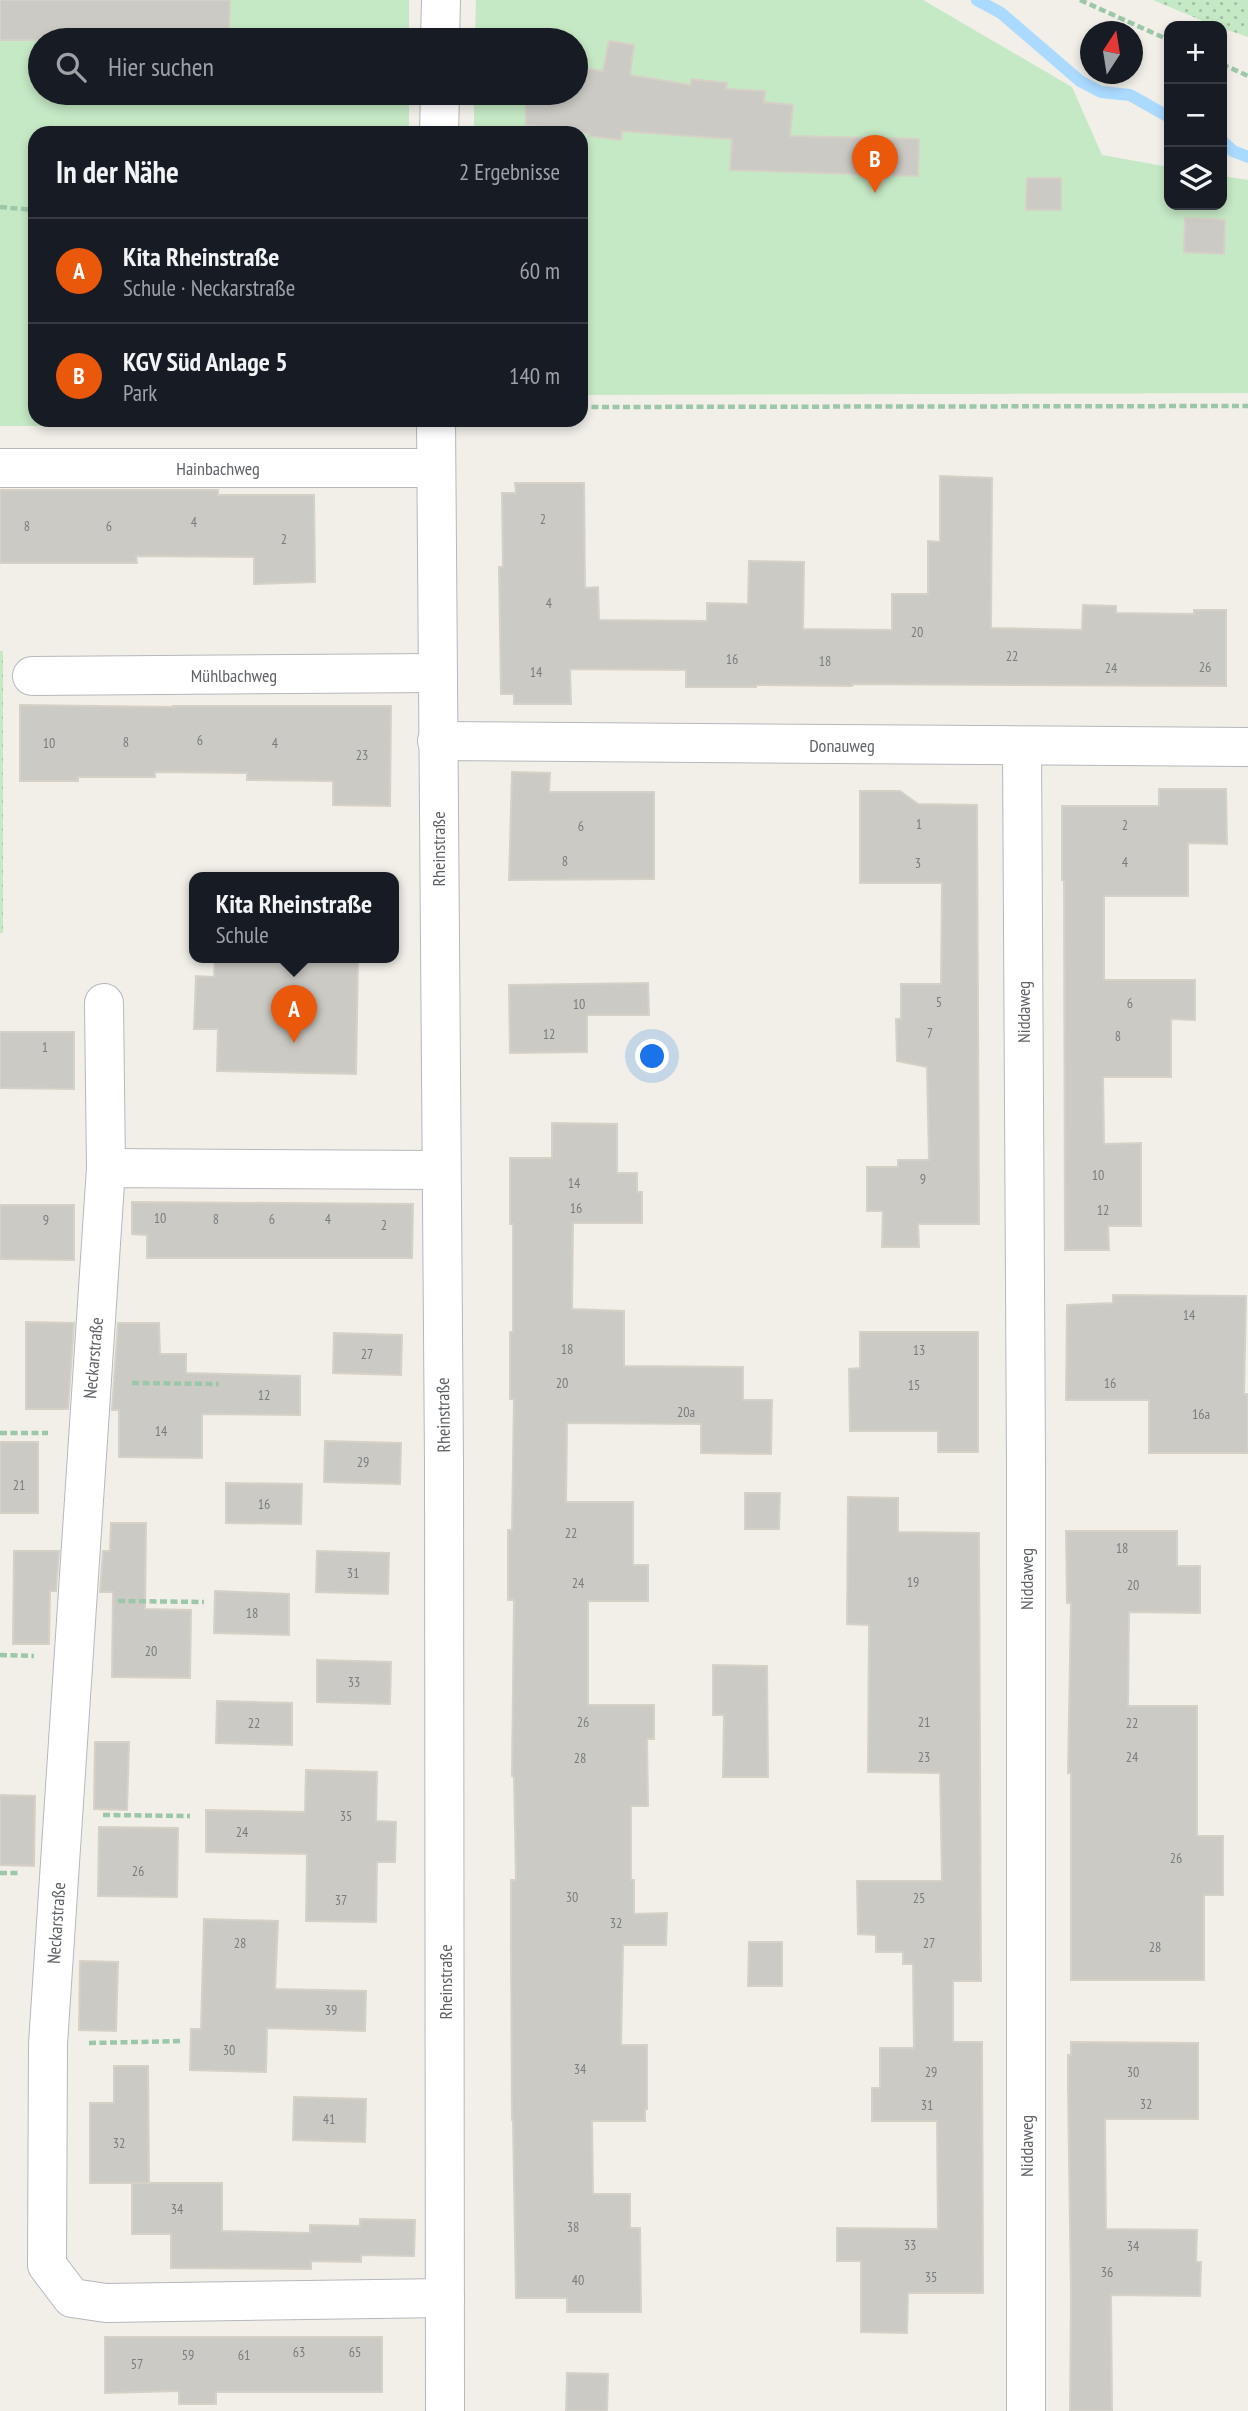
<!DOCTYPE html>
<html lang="de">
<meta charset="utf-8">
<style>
:root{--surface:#171b24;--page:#20242c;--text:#f1f3f6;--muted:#9ea1a6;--line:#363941;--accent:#ea580c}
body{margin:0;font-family:"PT Sans Narrow",sans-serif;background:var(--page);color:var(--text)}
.controls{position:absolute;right:21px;top:21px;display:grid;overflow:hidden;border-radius:14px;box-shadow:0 4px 10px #0003}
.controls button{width:63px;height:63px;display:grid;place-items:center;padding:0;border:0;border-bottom:2px solid var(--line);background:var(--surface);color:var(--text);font:35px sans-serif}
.compass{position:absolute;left:1080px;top:21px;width:63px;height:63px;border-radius:50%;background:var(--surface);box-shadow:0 4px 10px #0003;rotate:12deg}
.you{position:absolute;left:653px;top:1057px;width:24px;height:24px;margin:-18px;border:5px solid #fff;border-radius:50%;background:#1a73e8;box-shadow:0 0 0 10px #1a73e833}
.badge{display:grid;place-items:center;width:46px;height:46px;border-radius:50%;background:var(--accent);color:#fff;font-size:23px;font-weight:700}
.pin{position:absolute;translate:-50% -58px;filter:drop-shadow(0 2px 4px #0008)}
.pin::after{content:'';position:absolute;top:37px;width:24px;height:21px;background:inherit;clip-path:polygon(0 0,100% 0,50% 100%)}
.popup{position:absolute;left:189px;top:872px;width:210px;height:91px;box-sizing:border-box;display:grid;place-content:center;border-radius:14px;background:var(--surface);filter:drop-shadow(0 2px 5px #0005);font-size:23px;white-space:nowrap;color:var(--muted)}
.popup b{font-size:26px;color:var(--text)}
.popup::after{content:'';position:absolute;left:50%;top:100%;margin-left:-14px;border:14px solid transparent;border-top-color:var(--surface)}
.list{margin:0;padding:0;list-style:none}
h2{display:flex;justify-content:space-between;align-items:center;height:91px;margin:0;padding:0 28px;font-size:30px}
h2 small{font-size:23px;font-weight:400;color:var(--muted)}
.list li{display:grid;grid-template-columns:46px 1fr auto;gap:21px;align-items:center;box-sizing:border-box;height:105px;padding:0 28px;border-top:2px solid var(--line)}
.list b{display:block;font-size:26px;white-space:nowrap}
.list p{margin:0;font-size:23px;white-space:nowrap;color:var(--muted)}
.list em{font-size:23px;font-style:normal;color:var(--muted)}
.icon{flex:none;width:38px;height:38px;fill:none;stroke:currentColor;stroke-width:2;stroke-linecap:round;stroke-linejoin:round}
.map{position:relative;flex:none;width:1248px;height:2411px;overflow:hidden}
.search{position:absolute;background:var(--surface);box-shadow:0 4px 10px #0003;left:28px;top:28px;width:560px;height:77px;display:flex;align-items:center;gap:18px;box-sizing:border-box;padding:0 24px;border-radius:38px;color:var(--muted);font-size:26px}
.panel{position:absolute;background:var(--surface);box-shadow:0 4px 10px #0003;left:28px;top:126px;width:560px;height:301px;border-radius:21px}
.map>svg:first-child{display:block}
.grass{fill:url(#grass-dots)}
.garden{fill:#c5e8c5}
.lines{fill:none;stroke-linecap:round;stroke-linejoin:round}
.stream{stroke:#aadaff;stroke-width:12}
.building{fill:#cccac5;stroke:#d6d1c6;stroke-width:2}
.minor-casing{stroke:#b5b8bc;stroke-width:40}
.path{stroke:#9cc7a9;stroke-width:4.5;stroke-dasharray:7 3.5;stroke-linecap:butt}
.minor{stroke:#fff;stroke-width:38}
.labels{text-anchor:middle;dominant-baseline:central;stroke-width:5;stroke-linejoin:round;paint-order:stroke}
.number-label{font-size:14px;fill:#7a7d7f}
.street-label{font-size:18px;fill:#5f6368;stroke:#fff}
</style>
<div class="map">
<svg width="1248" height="2411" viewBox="0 0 1248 2411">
<defs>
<pattern id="grass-dots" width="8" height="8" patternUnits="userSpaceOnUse" patternTransform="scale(1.75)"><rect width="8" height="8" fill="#c5e8c5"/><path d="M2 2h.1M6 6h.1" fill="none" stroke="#a3c0a4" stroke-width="1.8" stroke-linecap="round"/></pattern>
</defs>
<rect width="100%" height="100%" fill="#f1efe8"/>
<g class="grass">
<polygon points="1153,0 1248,0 1248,37 1222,28 1222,26 1215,26"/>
<rect x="0" y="651" width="3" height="282"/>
</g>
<g class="garden">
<polygon points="0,0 409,0 409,40 40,40 40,93 409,93 409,133 35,133 35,420 410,420 410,425 0,426"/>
<polygon points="476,0 923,0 1072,87 1102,155 1169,167 1169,205 1222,205 1222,176 1248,180 1248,393 581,395 581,133 474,133 474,93 576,93 576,40 475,40"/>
</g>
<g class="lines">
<g class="stream">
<polyline points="977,0 1001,13 1080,81 1101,92 1130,95 1169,117"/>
<polyline points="1222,141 1233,151 1248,157"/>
</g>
</g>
<g class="building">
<polygon points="0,0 230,0 229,40 0,40"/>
<polygon points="609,41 634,45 630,75 691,85 691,79 727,83 726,89 765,91 764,102 793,105 790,136 919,139 918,176 730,170 732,139 622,131 621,140 589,136 589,133 526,125 525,93 576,93 576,73 582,74 583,68 603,71"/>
<polygon points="1027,178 1061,178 1061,210 1026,210"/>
<polygon points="1185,218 1225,220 1224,254 1184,252"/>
<polygon points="940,476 992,478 991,628 1082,630 1083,605 1116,606 1116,613 1194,614 1194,610 1226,610 1226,686 852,684 852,686 756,685 756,687 686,687 686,670 570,669 571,704 514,704 514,694 501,694 499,567 503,567 502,493 516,493 515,483 584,483 585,588 598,587 599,620 707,621 707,603 748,604 749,561 804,562 803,629 892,630 892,594 928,594 928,541 940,542"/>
<polygon points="0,490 218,490 218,495 314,495 315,582 254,584 254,557 136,556 137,563 0,563"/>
<polygon points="20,705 173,707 173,706 391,706 390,806 333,805 333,781 247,780 247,773 155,772 155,777 78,777 78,781 20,781"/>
<polygon points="512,772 550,773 549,792 654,792 654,879 509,880"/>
<polygon points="1159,789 1226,789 1227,844 1188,843 1188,896 1104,896 1104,980 1195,980 1195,1020 1171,1019 1171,1077 1103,1077 1104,1144 1141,1143 1141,1226 1108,1226 1109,1250 1065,1250 1064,880 1062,880 1062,806 1159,806"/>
<polygon points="860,791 900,791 918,804 977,805 979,1224 918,1224 919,1247 882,1247 883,1211 867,1211 867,1167 898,1167 898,1160 929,1160 927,1067 897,1061 896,1019 901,1019 901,984 941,984 942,883 860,883"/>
<polygon points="215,957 358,957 356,1074 217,1071 218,1029 194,1029 196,976 214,977"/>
<polygon points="648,983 649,1015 587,1015 587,1052 510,1053 509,985"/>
<polygon points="0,1032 74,1032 74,1089 0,1088"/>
<polygon points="552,1123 617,1124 617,1173 637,1173 637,1192 642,1192 642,1223 573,1223 572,1309 624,1311 624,1366 743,1367 743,1400 772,1400 771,1454 701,1453 701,1424 567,1423 566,1502 633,1502 633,1565 648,1565 648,1601 588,1601 588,1705 654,1705 654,1739 647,1739 648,1806 631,1806 631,1880 634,1880 634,1914 667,1913 666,1945 623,1945 621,2045 647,2045 647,2109 645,2109 645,2121 592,2121 593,2194 630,2194 630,2228 640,2228 641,2312 567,2312 567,2298 516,2298 513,2120 512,2120 511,1945 511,1880 516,1880 514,1776 512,1776 514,1600 508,1600 508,1530 512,1530 514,1399 510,1399 510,1332 513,1332 513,1224 510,1224 510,1158 552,1158"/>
<polygon points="132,1202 413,1204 412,1258 147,1258 147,1235 132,1234"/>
<polygon points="0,1205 74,1205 74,1260 0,1259"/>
<polygon points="1113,1295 1246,1296 1244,1394 1248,1394 1248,1453 1149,1453 1149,1400 1066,1400 1067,1305 1113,1303"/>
<polygon points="26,1322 74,1323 68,1409 26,1409"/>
<polygon points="118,1323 159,1323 160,1354 186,1354 186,1373 300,1376 300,1415 202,1414 202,1458 119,1457 119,1410 112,1410"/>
<polygon points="860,1332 978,1332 978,1452 938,1452 938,1431 850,1431 849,1369 860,1368"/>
<polygon points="334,1333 402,1335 401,1375 333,1373"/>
<polygon points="325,1441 401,1443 400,1484 324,1482"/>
<rect x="0" y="1442" width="38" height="71"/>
<polygon points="226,1483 302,1484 301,1524 226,1523"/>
<polygon points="745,1493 780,1493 779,1529 745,1529"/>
<polygon points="848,1497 898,1498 898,1532 979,1533 981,1981 953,1981 953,2042 982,2042 983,2293 908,2293 907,2333 861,2332 861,2261 837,2261 837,2228 938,2229 937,2121 872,2121 872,2088 880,2088 880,2048 914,2048 913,1964 903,1964 903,1952 876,1952 876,1935 858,1934 857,1881 942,1881 940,1773 868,1772 869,1625 847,1624"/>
<polygon points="111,1523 146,1523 145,1609 191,1610 190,1678 112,1677 113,1592 100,1592 103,1551 110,1551"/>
<polygon points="1066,1531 1177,1531 1177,1566 1200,1566 1200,1613 1129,1612 1128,1706 1197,1706 1197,1836 1223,1836 1223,1895 1204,1895 1204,1980 1071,1980 1071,1773 1068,1773 1071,1603 1067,1603"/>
<polygon points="14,1551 59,1551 56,1591 50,1591 49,1644 13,1644"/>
<polygon points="317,1551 389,1553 388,1594 316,1592"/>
<polygon points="215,1591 289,1594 289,1635 214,1633"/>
<polygon points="317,1660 391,1662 390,1704 317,1702"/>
<polygon points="713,1665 767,1666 768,1777 723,1777 724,1715 713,1715"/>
<polygon points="217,1701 292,1703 292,1745 216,1743"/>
<polygon points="95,1742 129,1742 127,1810 94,1809"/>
<polygon points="306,1770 377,1772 376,1821 396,1822 395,1862 377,1862 376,1922 306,1921 307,1854 206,1852 206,1810 305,1812"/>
<polygon points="0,1795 35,1796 34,1866 0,1865"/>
<polygon points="99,1827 178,1828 177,1897 98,1896"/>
<polygon points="204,1919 278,1921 275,1989 366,1991 365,2031 267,2028 266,2072 190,2070 191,2029 201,2029"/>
<polygon points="749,1942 782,1942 782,1986 748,1986"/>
<polygon points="80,1961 118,1962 116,2031 79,2030"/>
<polygon points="1071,2042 1198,2043 1198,2119 1105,2119 1106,2229 1197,2230 1196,2262 1201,2262 1200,2296 1111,2295 1112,2411 1070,2411 1071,2295 1068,2088 1068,2055 1071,2055"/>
<polygon points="114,2066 148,2066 149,2183 90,2183 90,2103 114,2103"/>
<polygon points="294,2097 366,2099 365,2142 293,2140"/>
<polygon points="132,2183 222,2183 222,2231 310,2233 310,2225 360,2226 360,2219 415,2220 414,2256 361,2255 361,2262 311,2261 311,2269 171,2268 171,2234 132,2234"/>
<polygon points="105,2337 382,2337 382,2392 216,2392 216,2404 179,2404 179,2391 105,2393"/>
<polygon points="567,2373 608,2374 607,2411 566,2411"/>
</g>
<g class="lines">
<defs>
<g id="minor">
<polyline points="440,40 441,0"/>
<polyline points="439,133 440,93"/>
<polyline points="436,420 444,1462 445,2411"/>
<polyline points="0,468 435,468"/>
<polyline points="32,676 436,673"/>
<polyline points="437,741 1248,747"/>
<polyline points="1022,746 1026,1462 1026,2411"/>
<polyline points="104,1003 106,1168"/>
<polyline points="440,1170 106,1168 48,2044 47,2265 72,2298 106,2303 445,2298"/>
</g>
</defs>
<use href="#minor" class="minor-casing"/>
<g class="path">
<polyline points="1080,0 1169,40"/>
<polyline points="1222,64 1248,76"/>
<polyline points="0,207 35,210"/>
<polyline points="581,407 1248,406"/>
<polyline points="132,1383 219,1384"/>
<polyline points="0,1433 48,1433"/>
<polyline points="118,1601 204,1602"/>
<polyline points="0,1655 34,1656"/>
<polyline points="103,1815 190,1816"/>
<polyline points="0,1873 20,1873"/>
<polyline points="89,2043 183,2041"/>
</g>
<use href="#minor" class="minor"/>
</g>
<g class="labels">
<g class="number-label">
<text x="543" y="519">2</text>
<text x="194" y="522">4</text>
<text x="27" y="526">8</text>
<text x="109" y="526">6</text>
<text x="284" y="539">2</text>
<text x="549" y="603">4</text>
<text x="917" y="632">20</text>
<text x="1012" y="656">22</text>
<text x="732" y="659">16</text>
<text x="825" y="661">18</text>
<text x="1205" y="667">26</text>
<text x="1111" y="668">24</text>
<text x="536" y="672">14</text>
<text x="200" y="740">6</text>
<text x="126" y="742">8</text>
<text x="49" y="743">10</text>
<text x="275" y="743">4</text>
<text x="362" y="755">23</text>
<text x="919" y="824">1</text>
<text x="1125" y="825">2</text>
<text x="581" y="826">6</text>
<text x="565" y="861">8</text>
<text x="1125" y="862">4</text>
<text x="918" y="863">3</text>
<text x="939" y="1002">5</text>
<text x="1130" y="1003">6</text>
<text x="579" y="1004">10</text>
<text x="930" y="1033">7</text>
<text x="549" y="1034">12</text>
<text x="1118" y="1036">8</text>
<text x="45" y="1047">1</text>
<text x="1098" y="1175">10</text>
<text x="923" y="1179">9</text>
<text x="574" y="1183">14</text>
<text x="576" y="1208">16</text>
<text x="1103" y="1210">12</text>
<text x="160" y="1218">10</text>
<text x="216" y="1219">8</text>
<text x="272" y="1219">6</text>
<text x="328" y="1219">4</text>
<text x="46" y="1220">9</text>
<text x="384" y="1225">2</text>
<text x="1189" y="1315">14</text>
<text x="567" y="1349">18</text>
<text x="919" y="1350">13</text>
<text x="367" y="1354">27</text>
<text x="562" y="1383">20</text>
<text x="1110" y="1383">16</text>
<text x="914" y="1385">15</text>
<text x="264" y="1395">12</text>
<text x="686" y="1412">20a</text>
<text x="1201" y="1414">16a</text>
<text x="161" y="1431">14</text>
<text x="363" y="1462">29</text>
<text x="19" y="1485">21</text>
<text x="264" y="1504">16</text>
<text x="571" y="1533">22</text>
<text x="1122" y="1548">18</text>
<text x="353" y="1573">31</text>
<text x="913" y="1582">19</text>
<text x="578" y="1583">24</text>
<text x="1133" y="1585">20</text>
<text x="252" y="1613">18</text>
<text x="151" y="1651">20</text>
<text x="354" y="1682">33</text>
<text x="583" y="1722">26</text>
<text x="924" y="1722">21</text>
<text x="254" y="1723">22</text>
<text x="1132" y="1723">22</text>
<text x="924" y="1757">23</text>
<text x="1132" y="1757">24</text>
<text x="580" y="1758">28</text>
<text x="346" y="1816">35</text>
<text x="242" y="1832">24</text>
<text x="1176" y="1858">26</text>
<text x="138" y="1871">26</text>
<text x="572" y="1897">30</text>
<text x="919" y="1898">25</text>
<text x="341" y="1900">37</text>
<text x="616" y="1923">32</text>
<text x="240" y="1943">28</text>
<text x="929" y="1943">27</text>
<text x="1155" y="1947">28</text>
<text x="331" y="2010">39</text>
<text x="229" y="2050">30</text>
<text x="580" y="2069">34</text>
<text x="931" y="2072">29</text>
<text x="1133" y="2072">30</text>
<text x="1146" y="2104">32</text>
<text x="927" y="2105">31</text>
<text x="329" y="2119">41</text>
<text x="119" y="2143">32</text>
<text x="177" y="2209">34</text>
<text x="573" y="2227">38</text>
<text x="910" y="2245">33</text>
<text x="1133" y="2246">34</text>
<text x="1107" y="2272">36</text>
<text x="931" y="2277">35</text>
<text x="578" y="2280">40</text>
<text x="299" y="2352">63</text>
<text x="355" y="2352">65</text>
<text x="188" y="2355">59</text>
<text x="244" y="2355">61</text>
<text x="137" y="2364">57</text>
</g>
<g class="street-label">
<text x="218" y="468">Hainbachweg</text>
<text x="234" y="675">Mühlbachweg</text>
<text x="842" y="745">Donauweg</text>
<text transform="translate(438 849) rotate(-90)">Rheinstraße</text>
<text transform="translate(1023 1012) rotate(-90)">Niddaweg</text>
<text transform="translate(93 1358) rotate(-85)">Neckarstraße</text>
<text transform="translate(443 1415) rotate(-91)">Rheinstraße</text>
<text transform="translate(1026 1579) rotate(-90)">Niddaweg</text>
<text transform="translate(56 1923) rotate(-86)">Neckarstraße</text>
<text transform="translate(445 1982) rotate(-90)">Rheinstraße</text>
<text transform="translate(1026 2146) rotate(-90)">Niddaweg</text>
</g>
</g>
</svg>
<div class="controls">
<button>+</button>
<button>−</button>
<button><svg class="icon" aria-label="layers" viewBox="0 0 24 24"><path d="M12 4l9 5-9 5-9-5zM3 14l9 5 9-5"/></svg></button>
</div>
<svg class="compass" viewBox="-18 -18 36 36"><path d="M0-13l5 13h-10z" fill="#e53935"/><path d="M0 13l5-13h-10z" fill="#9ea1a6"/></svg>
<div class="you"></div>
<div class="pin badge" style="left:294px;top:1043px">A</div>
<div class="popup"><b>Kita Rheinstraße</b>Schule</div>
<div class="pin badge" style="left:875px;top:193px">B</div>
<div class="search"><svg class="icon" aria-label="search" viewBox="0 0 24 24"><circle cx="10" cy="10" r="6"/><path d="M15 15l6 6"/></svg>Hier suchen</div>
<section class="panel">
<h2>In der Nähe<small>2 Ergebnisse</small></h2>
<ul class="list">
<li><span class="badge">A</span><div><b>Kita Rheinstraße</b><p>Schule · Neckarstraße</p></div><em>60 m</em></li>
<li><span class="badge">B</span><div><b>KGV Süd Anlage 5</b><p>Park</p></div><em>140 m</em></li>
</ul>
</section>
</div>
